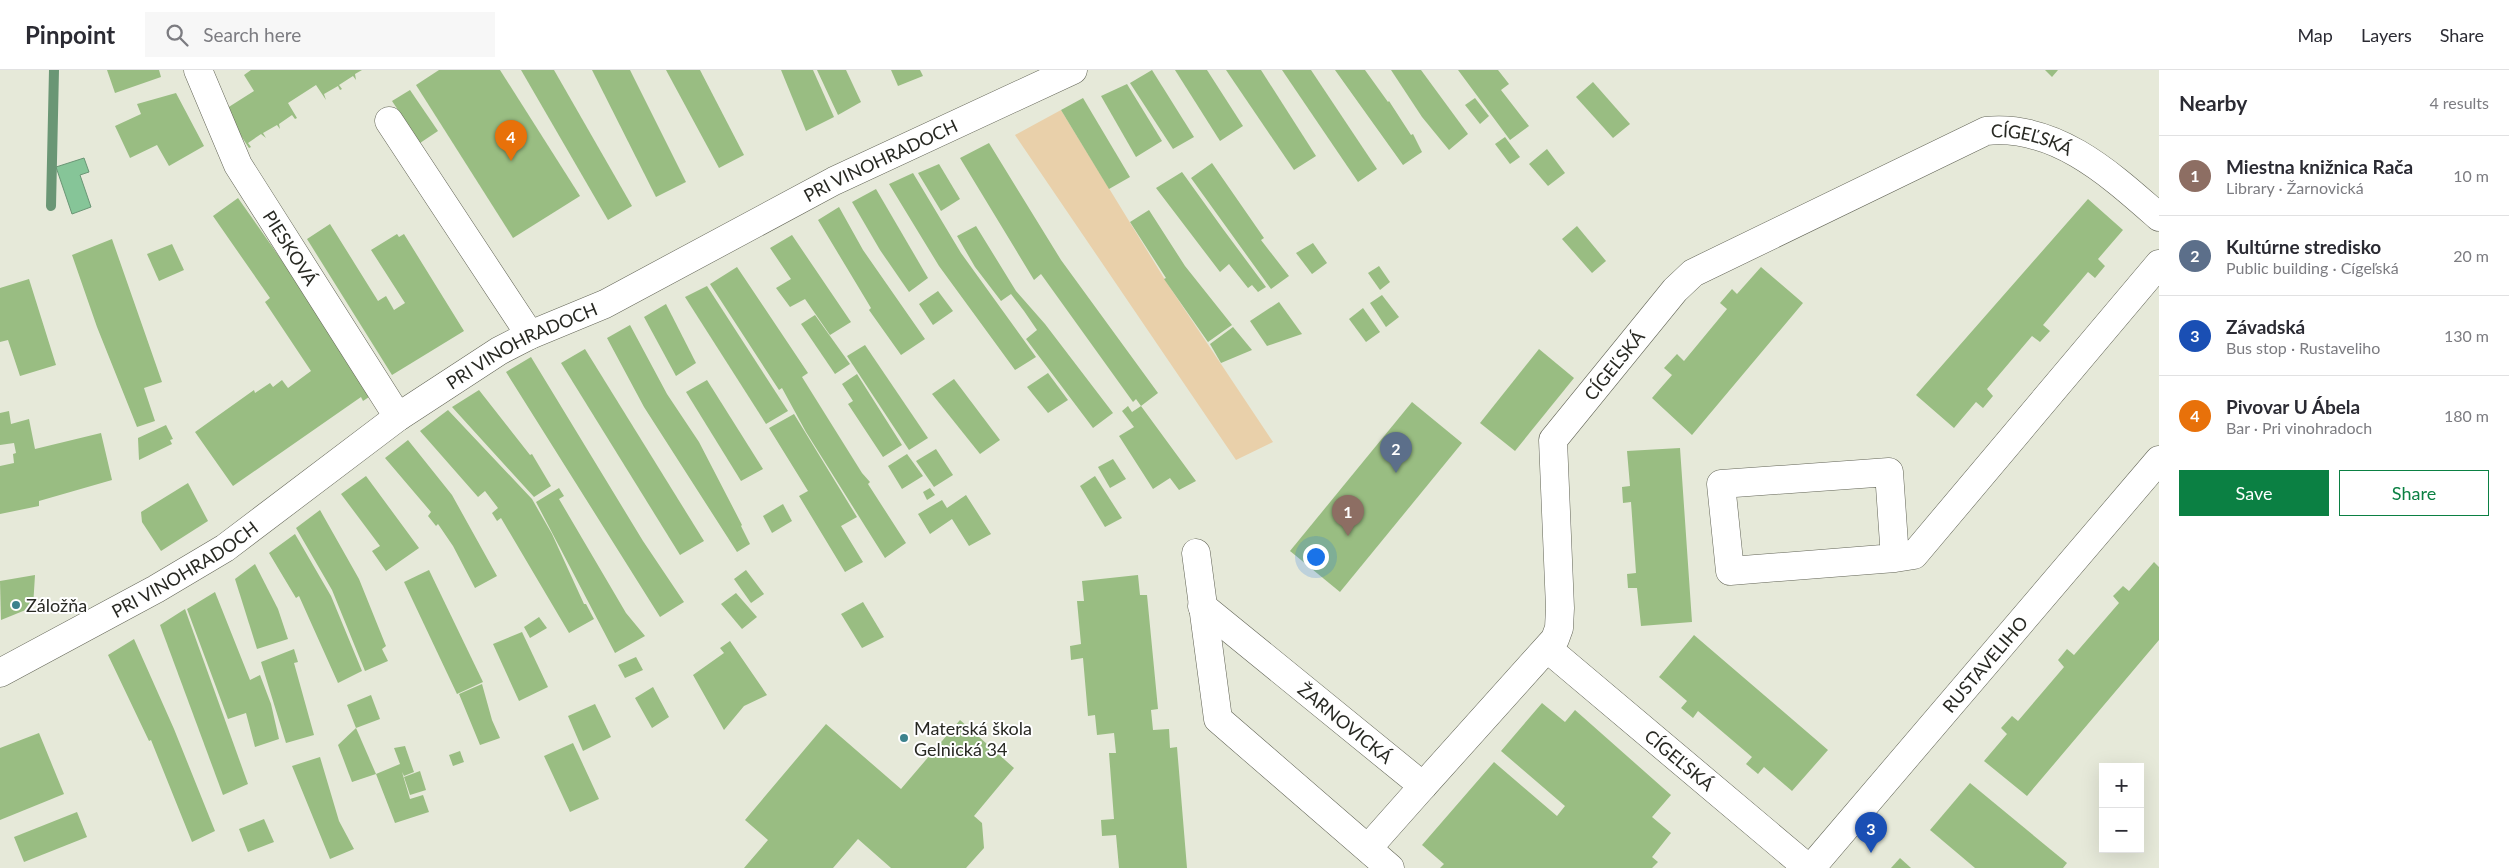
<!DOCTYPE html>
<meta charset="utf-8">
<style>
:root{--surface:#fff;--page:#f7f7f7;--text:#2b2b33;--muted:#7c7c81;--line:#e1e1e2;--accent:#0b8043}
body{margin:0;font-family:Lato,sans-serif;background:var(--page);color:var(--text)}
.controls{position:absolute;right:15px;bottom:15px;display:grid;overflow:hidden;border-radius:0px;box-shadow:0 5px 20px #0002}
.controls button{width:45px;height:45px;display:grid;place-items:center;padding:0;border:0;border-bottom:1px solid var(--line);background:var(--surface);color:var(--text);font:25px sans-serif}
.you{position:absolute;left:1315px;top:486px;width:18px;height:18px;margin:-12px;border:4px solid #fff;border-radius:50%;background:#1a73e8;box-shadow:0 0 0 8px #1a73e833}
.badge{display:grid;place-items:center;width:32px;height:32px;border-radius:50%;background:var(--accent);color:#fff;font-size:16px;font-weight:700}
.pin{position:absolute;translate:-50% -41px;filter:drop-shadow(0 1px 2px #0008)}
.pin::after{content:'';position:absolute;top:26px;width:18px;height:15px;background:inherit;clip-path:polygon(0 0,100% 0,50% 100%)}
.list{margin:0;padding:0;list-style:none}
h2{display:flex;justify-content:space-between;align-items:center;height:65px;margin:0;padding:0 20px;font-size:21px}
h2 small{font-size:16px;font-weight:400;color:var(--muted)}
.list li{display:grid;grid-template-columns:32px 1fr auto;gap:15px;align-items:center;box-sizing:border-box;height:80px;padding:0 20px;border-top:1px solid var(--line)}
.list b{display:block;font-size:19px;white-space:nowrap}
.list p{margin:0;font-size:16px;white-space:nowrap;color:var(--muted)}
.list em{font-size:16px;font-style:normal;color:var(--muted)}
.actions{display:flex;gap:10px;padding:15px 20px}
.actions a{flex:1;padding:11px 0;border:1px solid var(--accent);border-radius:0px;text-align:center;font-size:18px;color:var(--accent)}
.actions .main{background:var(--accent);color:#fff}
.icon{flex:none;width:28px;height:28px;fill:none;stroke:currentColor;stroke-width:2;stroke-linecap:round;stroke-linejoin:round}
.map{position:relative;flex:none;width:2159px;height:798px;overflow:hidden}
header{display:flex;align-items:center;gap:30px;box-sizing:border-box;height:70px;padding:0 25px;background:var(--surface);border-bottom:1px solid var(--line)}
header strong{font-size:24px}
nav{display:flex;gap:28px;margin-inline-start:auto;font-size:18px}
.search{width:350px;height:45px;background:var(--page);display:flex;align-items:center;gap:12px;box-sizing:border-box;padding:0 18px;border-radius:0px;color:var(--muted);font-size:19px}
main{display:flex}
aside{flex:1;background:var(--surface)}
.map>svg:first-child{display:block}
.green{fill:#e9d0aa}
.water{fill:#86c598;stroke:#6a9675}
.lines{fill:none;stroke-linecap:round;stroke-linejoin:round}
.stream{stroke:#6a9675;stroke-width:10}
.building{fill:#99bd82}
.minor-casing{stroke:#626456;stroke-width:29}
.minor{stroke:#fff;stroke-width:28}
.poi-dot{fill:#3c828d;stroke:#fff;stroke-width:2}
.labels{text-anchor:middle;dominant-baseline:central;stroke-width:4;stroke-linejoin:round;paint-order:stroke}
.street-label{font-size:18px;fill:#282923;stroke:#fff}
.poi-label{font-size:18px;fill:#282923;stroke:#fff;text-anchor:start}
</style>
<header>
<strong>Pinpoint</strong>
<div class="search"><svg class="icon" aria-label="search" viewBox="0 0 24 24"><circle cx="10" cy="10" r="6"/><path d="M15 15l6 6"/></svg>Search here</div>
<nav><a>Map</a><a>Layers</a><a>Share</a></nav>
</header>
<main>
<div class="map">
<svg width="2159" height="798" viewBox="0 0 2159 798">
<rect width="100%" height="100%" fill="#e6e9d9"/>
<polygon class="green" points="1061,40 1167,213 1273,372 1236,390 1015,65"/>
<polygon class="water" points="84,88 89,102 80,105 91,137 72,144 56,97"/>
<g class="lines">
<polyline class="stream" points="51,136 54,0"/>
</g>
<g class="building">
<polygon points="107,0 159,0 161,7 115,23"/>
<polygon points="251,0 362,0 355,4 356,10 353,6 339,15 342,19 340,20 338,16 324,24 326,30 316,15 288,33 297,48 295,49 292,45 279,54 280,59 277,55 263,63 266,68 261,64 248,73 251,77 249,78 224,40 254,21 244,5"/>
<polygon points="439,0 500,0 580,126 513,168 416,15"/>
<polygon points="521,0 554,0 632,136 608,150"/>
<polygon points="592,0 630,0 686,112 656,127"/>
<polygon points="666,0 700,0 744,85 719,98"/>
<polygon points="781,0 813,0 834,47 806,61"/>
<polygon points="817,0 846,0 861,32 838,45"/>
<polygon points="891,0 920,0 923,6 898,16"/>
<polygon points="1152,0 1194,67 1173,79 1130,13"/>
<polygon points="1175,0 1207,0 1243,56 1220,71"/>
<polygon points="1226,0 1261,0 1316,86 1294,100"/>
<polygon points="1282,0 1311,0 1377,99 1358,112"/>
<polygon points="1335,0 1365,0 1388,32 1389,31 1411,65 1413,64 1422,82 1403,95"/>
<polygon points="1391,0 1421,0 1468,64 1449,80 1422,47"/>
<polygon points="1458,0 1498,0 1509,14 1501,20 1529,56 1510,70"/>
<polygon points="2045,0 2058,0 2052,7"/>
<polygon points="1593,12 1630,54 1613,68 1576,27"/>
<polygon points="1127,14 1162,71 1136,87 1101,26"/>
<polygon points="410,20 438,61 420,73 392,31"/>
<polygon points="176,23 204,76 169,96 157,75 130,88 115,56 141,44 137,34"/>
<polygon points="1083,28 1130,107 1109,119 1061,40"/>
<polygon points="1475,28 1489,46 1480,54 1465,35"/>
<polygon points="1505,67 1520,87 1510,94 1495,74"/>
<polygon points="989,73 1061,190 1158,323 1141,336 1196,411 1179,420 1170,408 1153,419 1119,366 1134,357 1122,341 1128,336 1132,342 1141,336 1136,329 1133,332 1041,204 1034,210 960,88"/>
<polygon points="1547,79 1565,103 1548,116 1529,94"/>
<polygon points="1212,93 1264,168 1261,170 1289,206 1271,219 1191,108"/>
<polygon points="939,94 960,129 941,141 918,103"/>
<polygon points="1182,102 1223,159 1266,217 1258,222 1252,215 1248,218 1229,194 1220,202 1156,118"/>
<polygon points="913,103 961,183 1036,287 1015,300 939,196 889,114"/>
<polygon points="876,119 928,208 909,222 880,180 852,132"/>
<polygon points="238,128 375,323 363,331 361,327 233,416 195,362 254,320 255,323 270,313 273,317 282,310 288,318 311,301 265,232 270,228 213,146"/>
<polygon points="2088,129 2123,160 2098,189 2105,196 2095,208 2088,202 2043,255 2050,261 2040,272 2032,266 1987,319 1993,326 1983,338 1976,332 1954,358 1916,325"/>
<polygon points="839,137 863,180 925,269 901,285 869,240 871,238 818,150"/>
<polygon points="1149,140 1185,196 1232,255 1208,272 1164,209 1166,208 1130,152"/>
<polygon points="330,154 378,231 386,226 394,240 405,233 371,180 397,164 399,167 404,164 464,261 392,305 307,169"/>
<polygon points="976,156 1016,221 1045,254 1113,343 1093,358 1026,269 1037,260 1024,241 1011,224 1001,231 975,197 957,166"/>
<polygon points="1577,156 1606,191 1592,203 1562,169"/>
<polygon points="792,165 851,252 830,265 805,229 790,237 776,218 791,209 770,178"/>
<polygon points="112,169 162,312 144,318 155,351 137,357 97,257 72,185"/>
<polygon points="1313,173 1327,193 1312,204 1296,183"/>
<polygon points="172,174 184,200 159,211 147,184"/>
<polygon points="1379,196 1390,212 1380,220 1368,203"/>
<polygon points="737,197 808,303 802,307 862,403 870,412 868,414 906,473 885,488 806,362 782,318 779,320 710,214"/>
<polygon points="1761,197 1803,233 1692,365 1652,328 1672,305 1664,298 1677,284 1684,291 1727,239 1720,233 1732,219 1737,224"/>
<polygon points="29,209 56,295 20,306 8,270 0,272 0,218"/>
<polygon points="707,216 788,341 766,354 685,227"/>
<polygon points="938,221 953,241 933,255 919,234"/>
<polygon points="1382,225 1399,247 1386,257 1370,233"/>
<polygon points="1279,232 1302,264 1267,276 1250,251"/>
<polygon points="666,234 696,293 676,306 644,247"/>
<polygon points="1363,238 1380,262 1366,272 1349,249"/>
<polygon points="815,245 850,294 835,304 801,254"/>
<polygon points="630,255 667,324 699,372 742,455 741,456 750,474 737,482 644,337 607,268"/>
<polygon points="1233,257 1252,280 1221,293 1210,274"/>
<polygon points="865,275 928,368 909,380 847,286"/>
<polygon points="585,279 704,471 680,485 561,293"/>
<polygon points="1539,279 1574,308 1515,381 1480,353"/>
<polygon points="531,287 643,471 684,532 660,547 506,302"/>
<polygon points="1048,303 1068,330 1048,343 1027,317"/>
<polygon points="857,304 902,375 883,387 848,334 853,331 842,314"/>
<polygon points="954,309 1000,370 980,384 932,324"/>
<polygon points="707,310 763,399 741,411 686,322"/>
<polygon points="479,320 530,385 532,384 551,416 534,427 452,337"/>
<polygon points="1412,332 1462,373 1340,522 1290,481"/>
<polygon points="448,340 532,429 552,464 584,534 586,534 594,549 569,563 501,448 497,451 492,443 498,438 485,421 478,427 420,361"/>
<polygon points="9,341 11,354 29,349 35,379 101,363 112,410 39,431 39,436 0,444 0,396 14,393 13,384 16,383 14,373 0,375 0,343"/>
<polygon points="794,344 857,447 841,456 863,492 845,502 799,426 808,421 769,358"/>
<polygon points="166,355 173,369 170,370 172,374 139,390 138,368"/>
<polygon points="408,370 452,425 497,506 475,518 453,476 438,454 436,456 428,446 431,442 385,388"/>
<polygon points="1680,378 1692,552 1641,556 1637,518 1628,518 1627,504 1636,503 1631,432 1623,433 1622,417 1630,416 1627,381"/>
<polygon points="936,379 953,405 934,417 916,391"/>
<polygon points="907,384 923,406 902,419 888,396"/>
<polygon points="1113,389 1126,409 1110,418 1098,397"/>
<polygon points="366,406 419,478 386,501 372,481 380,476 341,424"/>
<polygon points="1095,406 1122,448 1105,457 1080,416"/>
<polygon points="188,413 208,451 161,481 142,452 141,442"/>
<polygon points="559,418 564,426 559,429 626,543 645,566 615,583 536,432"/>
<polygon points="930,418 935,425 927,430 923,422"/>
<polygon points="966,425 991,464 969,476 952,449 930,464 918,444 942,430 947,438"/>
<polygon points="783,434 792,451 772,463 763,446"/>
<polygon points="320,440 359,509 386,576 382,579 388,591 365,601 332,520 296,458"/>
<polygon points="295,464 331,526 362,601 338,613 299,526 296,528 269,483"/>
<polygon points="2154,492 2159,497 2159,570 2027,726 1984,691 2007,664 2001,658 2012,646 2018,651 2064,597 2058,590 2067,579 2074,585 2119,533 2113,526 2123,516 2129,521"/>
<polygon points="255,494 278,539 288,569 257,579 235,509"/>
<polygon points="429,500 483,612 457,624 404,512"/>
<polygon points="746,500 764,524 751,533 734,509"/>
<polygon points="35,505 33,537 1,550 0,511"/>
<polygon points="1138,505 1140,525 1147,525 1158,639 1151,640 1153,660 1169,659 1170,678 1177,677 1187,798 1119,798 1116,765 1102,766 1101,750 1114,749 1109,683 1116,683 1114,663 1097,665 1095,645 1088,646 1083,588 1071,590 1070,576 1081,574 1077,531 1084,531 1082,511"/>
<polygon points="215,522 250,610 260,605 271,634 279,669 255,677 246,643 228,649 187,539"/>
<polygon points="736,523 757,547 742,559 721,534"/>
<polygon points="863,532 884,567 862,578 841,544"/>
<polygon points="185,539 248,714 223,725 160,555"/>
<polygon points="539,547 547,558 530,568 524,557"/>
<polygon points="522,562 548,617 519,631 493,574"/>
<polygon points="1694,565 1828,680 1792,721 1764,697 1758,704 1746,694 1752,687 1698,641 1693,648 1681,638 1687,631 1659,607"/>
<polygon points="134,569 174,659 215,761 192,772 151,670 149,671 108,585"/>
<polygon points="730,571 767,625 744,636 724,660 693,605 724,583 720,578"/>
<polygon points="294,579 298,592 294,593 314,665 286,673 261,592"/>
<polygon points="636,587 643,600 625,608 618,595"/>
<polygon points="482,614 492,650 500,668 480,675 459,624"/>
<polygon points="653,617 669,647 652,658 635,628"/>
<polygon points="371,625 380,649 356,658 347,635"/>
<polygon points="1542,633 1565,652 1575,640 1671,725 1652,747 1671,763 1652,787 1658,792 1652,798 1440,798 1444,794 1422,775 1494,692 1557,746 1565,736 1501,681"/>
<polygon points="595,634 611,667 583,681 568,646"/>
<polygon points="960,650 1014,698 974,746 982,753 984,778 966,798 891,798 858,769 833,798 744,798 768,770 745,750 826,654 901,719"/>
<polygon points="356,658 376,704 352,712 338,675"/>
<polygon points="39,663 64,724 0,750 0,678"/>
<polygon points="573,673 599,729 570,742 544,686"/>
<polygon points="405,676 414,702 404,706 402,702 410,729 423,725 429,742 395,753 376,704 400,694 394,678"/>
<polygon points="460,681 464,692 453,696 449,685"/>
<polygon points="320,687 339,751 354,779 330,789 292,696"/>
<polygon points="420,701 426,720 410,725 404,707"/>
<polygon points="1970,713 2067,793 2063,798 1975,798 1930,760"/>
<polygon points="77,742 87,767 24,792 14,767"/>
<polygon points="264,749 274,772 248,782 239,759"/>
<polygon points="1900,788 1911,798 1891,798"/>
</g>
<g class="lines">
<defs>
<g id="minor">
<path id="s1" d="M198,0L238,95L398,347"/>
<polyline points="389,51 530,265"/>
<polyline points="1196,483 1218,649 1390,798"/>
<polyline points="1895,488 1889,402 1721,414 1730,501 1895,488 1914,485 2159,194"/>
<path id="s2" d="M1202,536L1423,716L1368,778"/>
<path id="s3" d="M1548,579L1808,798"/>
<path id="s4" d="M0,603L156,519L225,478L398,347L499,281L530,265L605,234L834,111L1073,0"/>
<path id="s5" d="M1423,716L1555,569L1559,558L1560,538L1553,370L1675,220L1693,203L1986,61C2056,54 2110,104 2159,147"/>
<path id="s6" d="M1811,798L2159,390"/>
</g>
</defs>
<use href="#minor" class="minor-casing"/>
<use href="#minor" class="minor"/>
</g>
<g class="poi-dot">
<circle cx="16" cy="535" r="5"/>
<circle cx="904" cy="668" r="5"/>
</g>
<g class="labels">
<g class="street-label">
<text stroke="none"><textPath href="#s5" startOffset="988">CÍGEĽSKÁ</textPath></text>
<text stroke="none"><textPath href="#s4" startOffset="1022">PRI VINOHRADOCH</textPath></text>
<text stroke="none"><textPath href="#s1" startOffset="201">PIESKOVÁ</textPath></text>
<text stroke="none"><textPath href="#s4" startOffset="618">PRI VINOHRADOCH</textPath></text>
<text stroke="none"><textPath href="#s5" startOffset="494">CÍGEĽSKÁ</textPath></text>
<text stroke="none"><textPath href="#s4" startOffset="212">PRI VINOHRADOCH</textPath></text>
<text stroke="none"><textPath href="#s6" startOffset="268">RUSTAVELIHO</textPath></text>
<text stroke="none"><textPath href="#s2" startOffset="185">ŽARNOVICKÁ</textPath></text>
<text stroke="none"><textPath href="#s3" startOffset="172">CÍGEĽSKÁ</textPath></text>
</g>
<g class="poi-label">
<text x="26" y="535">Záložňa</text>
<text x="914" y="658">Materská škola<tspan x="914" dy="21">Gelnická 34</tspan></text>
</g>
</g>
</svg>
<div class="controls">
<button>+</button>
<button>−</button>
</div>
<div class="you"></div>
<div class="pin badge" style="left:1348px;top:466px;background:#8d6e63">1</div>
<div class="pin badge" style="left:1396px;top:403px;background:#5c6f8a">2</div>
<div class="pin badge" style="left:1871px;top:783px;background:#1a4fb4">3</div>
<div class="pin badge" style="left:511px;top:91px;background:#e8710a">4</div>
</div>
<aside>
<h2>Nearby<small>4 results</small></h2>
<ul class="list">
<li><span class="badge" style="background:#8d6e63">1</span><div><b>Miestna knižnica Rača</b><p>Library · Žarnovická</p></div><em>10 m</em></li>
<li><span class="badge" style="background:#5c6f8a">2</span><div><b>Kultúrne stredisko</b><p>Public building · Cígeľská</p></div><em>20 m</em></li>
<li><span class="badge" style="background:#1a4fb4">3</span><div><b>Závadská</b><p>Bus stop · Rustaveliho</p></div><em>130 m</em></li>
<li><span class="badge" style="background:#e8710a">4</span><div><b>Pivovar U Ábela</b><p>Bar · Pri vinohradoch</p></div><em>180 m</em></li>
</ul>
<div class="actions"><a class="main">Save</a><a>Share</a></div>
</aside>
</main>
